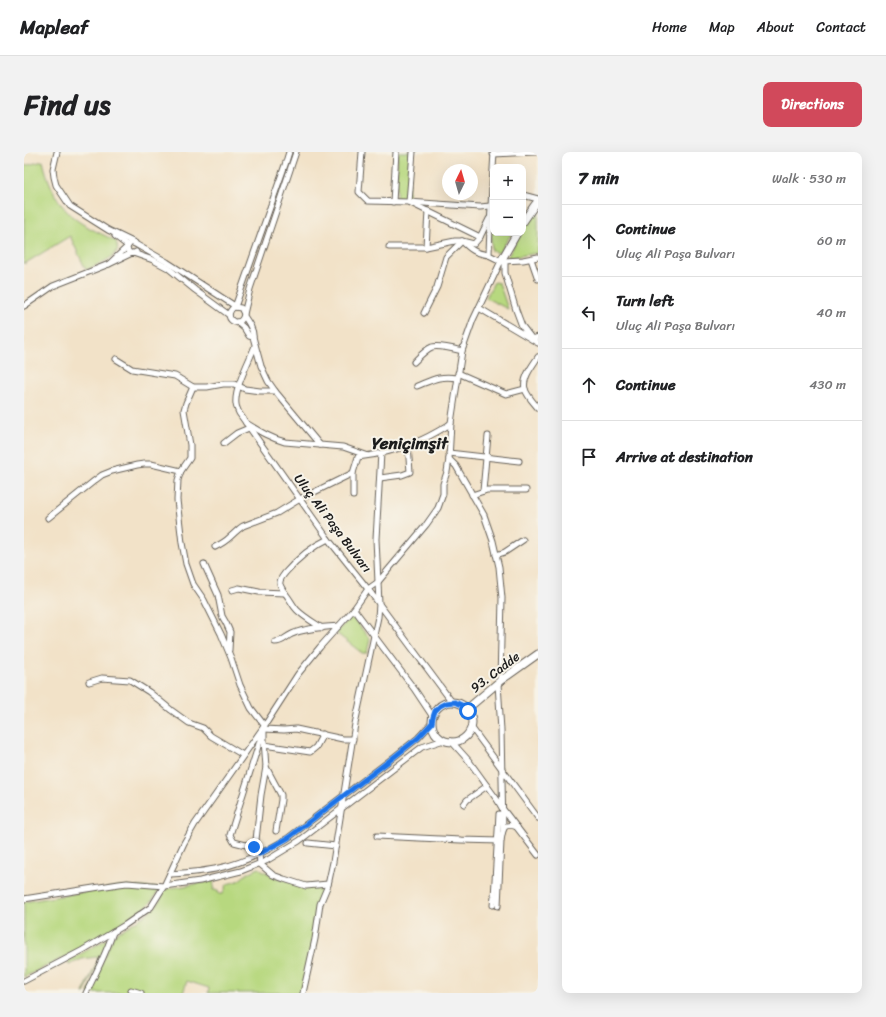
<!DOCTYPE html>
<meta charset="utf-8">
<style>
:root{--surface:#fff;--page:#f2f2f2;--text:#202124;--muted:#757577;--line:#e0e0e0;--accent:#d1495b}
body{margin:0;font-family:Sriracha,sans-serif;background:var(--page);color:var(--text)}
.controls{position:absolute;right:12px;top:12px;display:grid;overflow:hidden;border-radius:8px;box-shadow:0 4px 16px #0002}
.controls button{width:36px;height:36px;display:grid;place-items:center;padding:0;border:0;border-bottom:1px solid var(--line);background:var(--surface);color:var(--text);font:20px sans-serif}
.compass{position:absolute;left:418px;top:12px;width:36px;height:36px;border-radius:50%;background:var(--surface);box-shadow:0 4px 16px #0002;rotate:5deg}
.stop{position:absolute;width:12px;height:12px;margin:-9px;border:3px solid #1a73e8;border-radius:50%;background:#fff}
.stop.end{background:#1a73e8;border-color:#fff;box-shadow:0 1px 4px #0008}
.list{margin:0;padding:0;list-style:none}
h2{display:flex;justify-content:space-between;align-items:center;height:52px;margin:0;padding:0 16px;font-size:17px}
h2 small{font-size:13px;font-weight:400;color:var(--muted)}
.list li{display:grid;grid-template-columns:26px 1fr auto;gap:12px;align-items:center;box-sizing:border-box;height:72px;padding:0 16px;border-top:1px solid var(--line)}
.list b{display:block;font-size:15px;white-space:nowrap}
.list p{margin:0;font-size:13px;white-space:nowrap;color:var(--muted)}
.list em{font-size:13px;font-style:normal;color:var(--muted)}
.icon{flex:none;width:22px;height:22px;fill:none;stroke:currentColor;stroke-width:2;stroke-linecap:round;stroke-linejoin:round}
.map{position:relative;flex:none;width:514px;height:841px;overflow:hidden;border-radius:8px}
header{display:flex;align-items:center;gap:24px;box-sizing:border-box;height:56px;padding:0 20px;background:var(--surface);border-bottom:1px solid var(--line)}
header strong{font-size:19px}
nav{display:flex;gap:22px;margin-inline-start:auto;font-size:14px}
.intro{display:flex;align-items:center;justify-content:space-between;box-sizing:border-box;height:96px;padding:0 24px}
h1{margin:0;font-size:28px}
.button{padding:10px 18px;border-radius:8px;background:var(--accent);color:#fff;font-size:14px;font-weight:700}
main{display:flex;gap:24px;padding:0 24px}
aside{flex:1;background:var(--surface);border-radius:8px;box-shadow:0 4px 16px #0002}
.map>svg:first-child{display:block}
.green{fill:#b7d87f;stroke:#6a7a4e}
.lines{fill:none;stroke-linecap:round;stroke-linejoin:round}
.minor-casing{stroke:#676158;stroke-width:7}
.major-casing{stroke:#676158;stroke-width:9}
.minor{stroke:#fff;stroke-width:5}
.major{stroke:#fff;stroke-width:7}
.route{stroke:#1a73e8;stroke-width:5}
.labels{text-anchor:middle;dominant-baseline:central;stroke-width:4;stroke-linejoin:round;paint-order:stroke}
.street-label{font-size:13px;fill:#1c1c1c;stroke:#f7f3e8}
.district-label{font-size:17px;font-weight:bold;fill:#1c1c1c;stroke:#f7f3e8}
</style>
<header>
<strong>Mapleaf</strong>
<nav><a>Home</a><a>Map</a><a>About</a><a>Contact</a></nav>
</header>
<div class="intro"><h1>Find us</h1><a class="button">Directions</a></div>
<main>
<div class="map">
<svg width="514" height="841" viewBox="0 0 514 841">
<rect width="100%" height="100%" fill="#f7f3e8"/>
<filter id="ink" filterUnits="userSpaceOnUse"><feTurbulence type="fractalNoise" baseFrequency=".025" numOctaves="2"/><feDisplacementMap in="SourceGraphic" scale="8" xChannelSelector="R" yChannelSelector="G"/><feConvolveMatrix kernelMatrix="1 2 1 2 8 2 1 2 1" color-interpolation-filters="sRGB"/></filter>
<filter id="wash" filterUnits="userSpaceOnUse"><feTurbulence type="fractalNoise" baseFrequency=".012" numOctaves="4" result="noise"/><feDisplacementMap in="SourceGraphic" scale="16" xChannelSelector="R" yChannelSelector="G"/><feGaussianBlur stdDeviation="0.9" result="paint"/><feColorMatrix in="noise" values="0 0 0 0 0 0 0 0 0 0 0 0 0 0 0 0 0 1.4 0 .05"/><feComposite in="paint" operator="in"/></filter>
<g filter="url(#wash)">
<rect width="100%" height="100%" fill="#f2e2c8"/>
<g class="green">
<polygon points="374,0 386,0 384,46 372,46"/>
<path d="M19,9C24,31 34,55 54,69C64,76 80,83 92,89C93,93 94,96 93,99C89,107 70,114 62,118L46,84L0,112V14Z"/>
<path d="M514,53V101L483,106L497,81H499C499,73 509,58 514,53Z"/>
<polygon points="469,66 469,81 488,81 475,101 468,99 467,86"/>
<polygon points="470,130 475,131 484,157 462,146"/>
<polygon points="327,464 346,487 343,501 338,501 312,481"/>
<polygon points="235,716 245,722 255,727 300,735 293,753 292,764 290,787 277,841 184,841 185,836 163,829 159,841 121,841 109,837 105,841 64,841 90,783 120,764 133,753 142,737 190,729 189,738 194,738 195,742 199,742 203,732 214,729 224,721"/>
<polygon points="96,734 136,736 128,749 120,757 95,773 45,803 0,825 0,750"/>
<polygon points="85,786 85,788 60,841 59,841 74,808 73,805 58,807 45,813 44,809"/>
</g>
</g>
<g filter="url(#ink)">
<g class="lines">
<defs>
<g id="minor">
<polyline points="33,0 29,17 30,25 32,33 46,54 84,78 111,91"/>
<polyline points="338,0 335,40 344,49 385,50 456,55 466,54"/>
<polyline points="389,0 385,50 456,85"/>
<path d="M470,0C468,34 466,68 465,103L477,109"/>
<polyline points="469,2 512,0"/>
<polyline points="499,43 514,47"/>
<polyline points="369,50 372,0"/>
<polyline points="91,84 104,94"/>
<polyline points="113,93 143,110 211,154"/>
<path d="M103,95C103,101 108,103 112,100"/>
<polyline points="365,95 402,95 431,89 438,89 450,92 456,85 465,67"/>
<polyline points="402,95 404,59"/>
<polyline points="108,101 85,112 103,95 106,91 109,91 111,92"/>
<polyline points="109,101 129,108 144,116 171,138 205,163"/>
<polyline points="507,107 514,127"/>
<polyline points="478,109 499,108 514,105"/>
<polyline points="481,109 481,121 492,158 498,174 508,187 514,185"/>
<polyline points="0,154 29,134 85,112"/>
<path d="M211,154L210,155L217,156L220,162C217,179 195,166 211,154Z"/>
<polyline points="211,155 261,13 265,0"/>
<polyline points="455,156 514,191"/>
<path d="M400,161L413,135L422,105L438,89C447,98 451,101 465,103"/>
<polyline points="220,162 226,137 272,0"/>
<path d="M220,164C224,170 230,178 229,185L237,214L244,229L251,239L296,293"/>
<polyline points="213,170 220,176 225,184 229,185"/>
<path d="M231,194C225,209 210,237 212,252C212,255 214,258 215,261L304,387L344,437L428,550"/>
<path d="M514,205C509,213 498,226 501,237C503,244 510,251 514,256"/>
<polyline points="92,207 108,217 151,224 169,235 183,235 199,232 210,232 221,237 236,239 251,239"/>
<path d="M390,210C395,205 401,198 408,195C415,193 430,197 438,199"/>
<polyline points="434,221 482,242 501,237"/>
<path d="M393,234C408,228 416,223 433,226"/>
<polyline points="169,235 162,251 160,258 166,293 166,306 157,319 154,328 153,348 158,391 162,412 169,432 180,448 197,482 207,506 216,533 227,556 240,573 240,588 242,615 237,643 231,697"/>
<path d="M222,271C235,279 246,286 261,290L319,295L342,303"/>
<polyline points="200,291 213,281 225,276"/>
<polyline points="425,301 495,309"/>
<polyline points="425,307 432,314 460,363 469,389 475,415 478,446 476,529"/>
<polyline points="329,321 329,344"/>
<polyline points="356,326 378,323 386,320 384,293"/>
<polyline points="459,339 464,284"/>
<polyline points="448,343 463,338 502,338"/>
<polyline points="24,366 70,329 78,323 88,319 113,313 120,312 127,312 157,319"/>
<path d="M191,395C197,392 202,389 206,385C211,381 214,377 219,374L253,361L276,347L329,321L334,305C354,303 373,298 392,290C403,286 413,280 423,274L427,271"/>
<polyline points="472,403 481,400 499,388"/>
<polyline points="180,412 194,443 198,464 202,471 206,480 205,498"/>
<polyline points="208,438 215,436 235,440 261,441"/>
<polyline points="330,457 391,538 409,565"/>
<path d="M298,476C289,470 280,465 273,458C269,454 267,449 264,445C261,441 257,436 256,432C255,427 259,424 261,421C273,407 287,395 304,387"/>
<path d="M251,490C259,490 261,485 268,482C281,476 300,475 315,474"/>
<polyline points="65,530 78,526 106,528 125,540 147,558 165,571 179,576 187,584 219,603"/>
<polyline points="474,532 477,578 479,678"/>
<polyline points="447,575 514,666"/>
<polyline points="240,577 260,578 272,577 319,587 329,587"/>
<polyline points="238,582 206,683 210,690 230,695 235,702 236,712 249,723 260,727 282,734 304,732"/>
<polyline points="427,589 445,609 474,649 478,656 514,703"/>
<polyline points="240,593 286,600 292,595 299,582"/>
<polyline points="242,615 257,643 257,648 252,679"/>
<polyline points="440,652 443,648 463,634"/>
<polyline points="353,684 437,688 477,689"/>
<polyline points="284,691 312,694"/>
<path d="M146,722C162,721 179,720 195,716C220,711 243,699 264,686L365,609L394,586L408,571"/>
<polyline points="0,747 95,732 103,731 140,734 176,729 217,719 242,709 275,689 390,601 398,595 420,588"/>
<polyline points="469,753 470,745 475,662"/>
<path d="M474,754L477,689C479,677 479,670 493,675"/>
<polyline points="0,829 59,798 101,773 127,755 140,734 160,691 171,672 243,570 274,522 296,495 330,457 344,437 354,430 402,373 414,356 419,342 419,332 423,320 425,307 427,271 438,199 449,168 477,109"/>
<polyline points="107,838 117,841"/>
<path d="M62,841C72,821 82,802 89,780"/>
<polyline points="279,841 291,787 296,752 304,733 309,710 331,572 354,465 355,452 352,387 357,301"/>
</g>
<g id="major">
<polyline points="499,70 510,54 514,49"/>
<polyline points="477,109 493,81"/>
<circle cx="428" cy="570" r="20"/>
<polyline points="443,557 476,529 514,502"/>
</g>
</defs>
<use href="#minor" class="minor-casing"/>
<use href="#major" class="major-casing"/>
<use href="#minor" class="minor"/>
<use href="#major" class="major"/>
</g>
</g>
<g class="lines" filter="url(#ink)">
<polyline class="route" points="230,695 235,702 244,697 264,686 365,609 394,586 408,571 409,565 411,559 416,554 422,551 431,550 440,554 444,559"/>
</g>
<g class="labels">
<g class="street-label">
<text transform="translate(309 371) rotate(53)">Uluç Ali Paşa Bulvarı</text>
<text transform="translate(471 520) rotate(-37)">93. Cadde</text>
</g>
<g class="district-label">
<text x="386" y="291">Yeniçimşit</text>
</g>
</g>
</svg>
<div class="controls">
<button>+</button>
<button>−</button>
</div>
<svg class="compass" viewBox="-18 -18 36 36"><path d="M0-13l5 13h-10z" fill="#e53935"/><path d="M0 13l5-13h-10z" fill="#757577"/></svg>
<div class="stop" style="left:444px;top:559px"></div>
<div class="stop end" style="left:230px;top:695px"></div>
</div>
<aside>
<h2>7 min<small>Walk · 530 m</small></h2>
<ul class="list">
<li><svg class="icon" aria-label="ahead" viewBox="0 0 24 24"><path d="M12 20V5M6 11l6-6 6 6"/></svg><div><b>Continue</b><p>Uluç Ali Paşa Bulvarı</p></div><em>60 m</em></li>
<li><svg class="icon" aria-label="left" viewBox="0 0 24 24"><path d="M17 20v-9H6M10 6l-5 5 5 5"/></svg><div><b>Turn left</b><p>Uluç Ali Paşa Bulvarı</p></div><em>40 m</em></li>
<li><svg class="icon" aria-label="ahead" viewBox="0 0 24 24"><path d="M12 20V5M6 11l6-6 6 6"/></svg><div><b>Continue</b></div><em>430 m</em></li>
<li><svg class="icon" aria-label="arrive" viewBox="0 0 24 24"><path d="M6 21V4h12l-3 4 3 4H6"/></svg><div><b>Arrive at destination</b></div></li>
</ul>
</aside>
</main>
